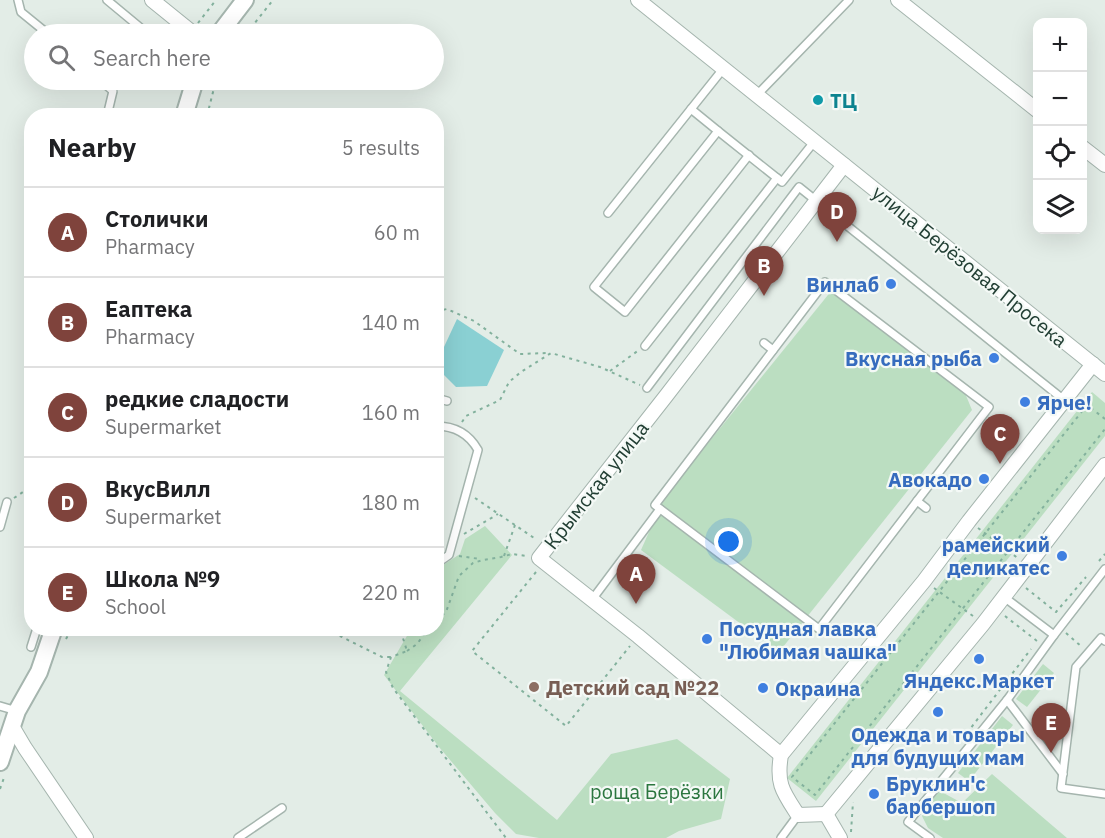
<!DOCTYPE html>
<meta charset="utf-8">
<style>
:root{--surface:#fff;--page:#f2f2f2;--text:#202124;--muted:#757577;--line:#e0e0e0;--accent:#7f433c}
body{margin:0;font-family:"IBM Plex Sans",sans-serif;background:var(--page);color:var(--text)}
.controls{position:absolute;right:18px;top:18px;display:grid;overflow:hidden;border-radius:12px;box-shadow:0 6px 24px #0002}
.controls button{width:54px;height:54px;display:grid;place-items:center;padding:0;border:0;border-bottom:2px solid var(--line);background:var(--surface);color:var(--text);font:30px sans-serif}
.you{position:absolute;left:729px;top:542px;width:21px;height:21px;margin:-15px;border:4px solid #fff;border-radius:50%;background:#1a73e8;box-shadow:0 0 0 9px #1a73e833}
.badge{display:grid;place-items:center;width:39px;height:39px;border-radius:50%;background:var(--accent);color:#fff;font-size:20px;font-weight:700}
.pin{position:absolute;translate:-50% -50px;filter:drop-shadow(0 2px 3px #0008)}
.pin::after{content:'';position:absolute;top:32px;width:21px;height:18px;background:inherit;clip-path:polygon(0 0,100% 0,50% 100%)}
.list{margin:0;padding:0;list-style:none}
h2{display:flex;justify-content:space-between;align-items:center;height:78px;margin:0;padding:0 24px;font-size:26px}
h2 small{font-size:20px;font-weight:400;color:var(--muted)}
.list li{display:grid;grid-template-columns:39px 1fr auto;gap:18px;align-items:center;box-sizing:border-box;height:90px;padding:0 24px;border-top:2px solid var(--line)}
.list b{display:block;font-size:22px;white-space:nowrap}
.list p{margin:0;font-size:20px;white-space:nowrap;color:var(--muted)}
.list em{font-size:20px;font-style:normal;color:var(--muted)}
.icon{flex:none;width:33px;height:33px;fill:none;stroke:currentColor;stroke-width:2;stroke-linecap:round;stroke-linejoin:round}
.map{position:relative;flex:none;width:1105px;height:838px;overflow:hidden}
.search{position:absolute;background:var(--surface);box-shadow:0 6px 24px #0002;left:24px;top:24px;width:420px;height:66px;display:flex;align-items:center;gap:15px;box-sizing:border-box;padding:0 21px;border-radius:33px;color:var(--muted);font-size:22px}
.panel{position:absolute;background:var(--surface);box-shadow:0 6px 24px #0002;left:24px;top:108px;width:420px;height:528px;border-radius:24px}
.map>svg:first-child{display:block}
.green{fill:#bbdec1}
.water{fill:#8ad0d3}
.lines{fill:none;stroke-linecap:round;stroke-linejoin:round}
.service-casing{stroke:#a5b5ae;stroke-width:10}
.minor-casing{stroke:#a5b5ae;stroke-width:16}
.tertiary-casing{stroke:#a5b5ae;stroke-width:20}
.path{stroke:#83b19d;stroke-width:2;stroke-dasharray:3 4.5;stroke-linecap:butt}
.service{stroke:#fff;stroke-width:7}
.minor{stroke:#fff;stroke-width:14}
.tertiary{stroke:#fff;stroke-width:16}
.culture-dot{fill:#0f9aa8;stroke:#f4f9f6;stroke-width:2}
.shop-dot{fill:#3f7fe0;stroke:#f4f9f6;stroke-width:2}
.education-dot{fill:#8d6e63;stroke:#f4f9f6;stroke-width:2}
.labels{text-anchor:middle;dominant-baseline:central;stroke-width:4.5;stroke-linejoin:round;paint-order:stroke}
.culture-label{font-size:20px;font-weight:bold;fill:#0d838f;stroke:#f4f9f6;text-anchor:start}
.street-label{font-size:20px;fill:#223f34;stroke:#f4f9f6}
.shop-label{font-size:20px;font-weight:bold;fill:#366cbe;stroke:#f4f9f6;text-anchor:end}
.education-label{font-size:20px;font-weight:bold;fill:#785e54;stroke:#f4f9f6;text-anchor:start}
.park-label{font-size:20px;fill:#2b763f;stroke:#f4f9f6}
</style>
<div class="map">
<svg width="1105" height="838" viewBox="0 0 1105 838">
<rect width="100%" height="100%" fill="#e3ede7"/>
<g class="green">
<polygon points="832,290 962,386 972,410 779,652 641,550 661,505 687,469"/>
<polygon points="1092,392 1105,403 1105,436 816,801 787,778"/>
<polygon points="485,526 512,555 400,691 557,820 611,754 677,739 730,779 721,819 679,831 666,838 539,838 516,834 495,813 439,747 384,675 411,629 436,628 437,569 460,554 465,539"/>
<polygon points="1043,664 1054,673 1027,707 1016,699"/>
<polygon points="1002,716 1013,725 969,781 958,773"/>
<polygon points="992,774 1067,838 943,838 928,828 922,816 938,790 962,803"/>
</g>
<polygon class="water" points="457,319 504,350 487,386 456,387 437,368 437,362"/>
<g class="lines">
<defs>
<g id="service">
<polyline points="18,0 21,12 48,34"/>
<polyline points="107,0 148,34"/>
<polyline points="723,69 691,109 718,131 594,287 625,312 749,155"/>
<polyline points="100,80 113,91 107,116"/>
<polyline points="756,96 849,0"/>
<polyline points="718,131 782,182 814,142"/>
<polyline points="608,213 691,109"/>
<polygon points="825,282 989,407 819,629 655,505"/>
<polyline points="764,343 773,350"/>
<polyline points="645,346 777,178"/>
<polyline points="647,388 799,187 1064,400"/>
<polyline points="436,398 447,401"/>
<path d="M436,426C455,426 469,434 478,450L449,555L436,564"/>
<polyline points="917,501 926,508"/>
<polyline points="0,527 7,502"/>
<polyline points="591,601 660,509"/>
<polyline points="1054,635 1105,569"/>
<polyline points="1105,641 1101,638 1076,667 1061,788 1105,794"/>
<polyline points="31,647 37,628"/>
<polyline points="1007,700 1063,774"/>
<polyline points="0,706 17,711"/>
<polyline points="238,838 282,808"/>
<polyline points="781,838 798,815"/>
<polyline points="930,838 908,822 1007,700 1054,635 1004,597"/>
</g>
<g id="minor">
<polyline points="152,0 194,34"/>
<polyline points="638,0 1105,374"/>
<polyline points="898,0 1038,111"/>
<polyline points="1082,147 1105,165"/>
<polyline points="12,726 25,748 86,838"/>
<polyline points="781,755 638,636 539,558 666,396 844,165"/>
<path d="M826,814L798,815C783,792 776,784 781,755L924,581L969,521L1093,364"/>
<polyline points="826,814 983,624 1105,465"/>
<polyline points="826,814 840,838"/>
</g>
<g id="tertiary">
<polyline points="219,34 245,0"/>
<polyline points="184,116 195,80"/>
<polyline points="0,762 17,711 39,672 54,628"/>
</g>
</defs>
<use href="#service" class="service-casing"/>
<use href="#minor" class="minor-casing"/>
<use href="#tertiary" class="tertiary-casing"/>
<g class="path">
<polyline points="198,23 216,0"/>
<polyline points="246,34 273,0"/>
<polyline points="207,116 216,80"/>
<polyline points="436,311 447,309 474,321 520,354 548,353"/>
<polyline points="610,371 639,350"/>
<polyline points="1105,419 1087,405 792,777 815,795 1105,429"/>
<polyline points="462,422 466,416 500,400 509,382 521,372 551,353 600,367 640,385"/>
<polyline points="14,498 32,486"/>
<polyline points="475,498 537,540"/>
<polyline points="978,528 1019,559"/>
<polyline points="464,534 498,514"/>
<polyline points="459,556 480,559"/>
<polyline points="504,556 515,525"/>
<polyline points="1099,561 1105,554"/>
<polyline points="536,572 472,651 566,726 630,646"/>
<polyline points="934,588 973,616"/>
<polyline points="1026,588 1056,612 1086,577"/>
<polyline points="1005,616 1037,641 1036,642"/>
<polyline points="436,620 446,612 459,576 473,563 483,560 501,557 512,554 527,556"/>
<polyline points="303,628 340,636 382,657 391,657"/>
<polyline points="393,628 402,635 407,651 391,657 386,672 393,688 506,838"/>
<polyline points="1066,633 1082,647"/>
<polyline points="66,639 72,628"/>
<polyline points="407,651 417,644 429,628"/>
<polyline points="967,733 1031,649"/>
<polyline points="0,789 5,775"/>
<polyline points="851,832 853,802"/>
</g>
<use href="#service" class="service"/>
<use href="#minor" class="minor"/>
<use href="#tertiary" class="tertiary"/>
</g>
<circle class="culture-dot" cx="818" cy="100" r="6"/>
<g class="shop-dot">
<circle cx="891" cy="284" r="6"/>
<circle cx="994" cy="358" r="6"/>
<circle cx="1025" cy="402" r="6"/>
<circle cx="984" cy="479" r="6"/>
<circle cx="1062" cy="556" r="6"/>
<circle cx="707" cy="639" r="6"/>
<circle cx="979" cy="659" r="6"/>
<circle cx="763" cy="688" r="6"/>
<circle cx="938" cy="712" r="6"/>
<circle cx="874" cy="794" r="6"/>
</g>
<circle class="education-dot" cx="534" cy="687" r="6"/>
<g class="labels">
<g class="culture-label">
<text x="830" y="100">ТЦ</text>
</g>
<g class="street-label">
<text transform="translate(970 266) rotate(39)">улица Берёзовая Просека</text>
<text transform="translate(596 485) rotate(-52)">Крымская улица</text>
</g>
<g class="shop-label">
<text x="879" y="284">Винлаб</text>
<text x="982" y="358">Вкусная рыба</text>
<text x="1037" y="402" text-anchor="start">Ярче!</text>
<text x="972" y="479">Авокадо</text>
<text x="1050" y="544">рамейский<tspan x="1050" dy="23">деликатес</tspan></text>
<text x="719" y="628" text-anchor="start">Посудная лавка<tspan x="719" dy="23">"Любимая чашка"</tspan></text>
<text x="979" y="680" text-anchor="middle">Яндекс.Маркет</text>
<text x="775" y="688" text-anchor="start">Окраина</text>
<text x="938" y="734" text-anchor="middle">Одежда и товары<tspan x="938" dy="23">для будущих мам</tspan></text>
<text x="886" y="783" text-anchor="start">Бруклин'с<tspan x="886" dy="23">барбершоп</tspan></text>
</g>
<g class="education-label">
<text x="546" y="687">Детский сад №22</text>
</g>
<g class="park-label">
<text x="657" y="791">роща Берёзки</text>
</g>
</g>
</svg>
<div class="controls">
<button>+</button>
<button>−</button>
<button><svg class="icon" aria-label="locate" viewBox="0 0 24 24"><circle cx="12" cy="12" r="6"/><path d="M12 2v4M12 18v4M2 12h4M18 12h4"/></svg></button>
<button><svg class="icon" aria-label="layers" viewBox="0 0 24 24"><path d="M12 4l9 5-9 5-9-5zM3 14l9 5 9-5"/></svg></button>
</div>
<div class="you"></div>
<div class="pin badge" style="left:636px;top:604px">A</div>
<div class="pin badge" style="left:764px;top:296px">B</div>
<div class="pin badge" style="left:1000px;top:464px">C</div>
<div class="pin badge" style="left:837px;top:242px">D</div>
<div class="pin badge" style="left:1051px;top:753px">E</div>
<div class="search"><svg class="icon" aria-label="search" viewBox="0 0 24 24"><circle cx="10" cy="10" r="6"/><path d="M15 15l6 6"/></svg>Search here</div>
<section class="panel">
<h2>Nearby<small>5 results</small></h2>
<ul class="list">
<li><span class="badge">A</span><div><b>Столички</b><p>Pharmacy</p></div><em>60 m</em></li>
<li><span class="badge">B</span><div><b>Еаптека</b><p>Pharmacy</p></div><em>140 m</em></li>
<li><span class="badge">C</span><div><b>редкие сладости</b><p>Supermarket</p></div><em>160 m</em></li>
<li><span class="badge">D</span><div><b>ВкусВилл</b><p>Supermarket</p></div><em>180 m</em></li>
<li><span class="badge">E</span><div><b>Школа №9</b><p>School</p></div><em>220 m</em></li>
</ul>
</section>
</div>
